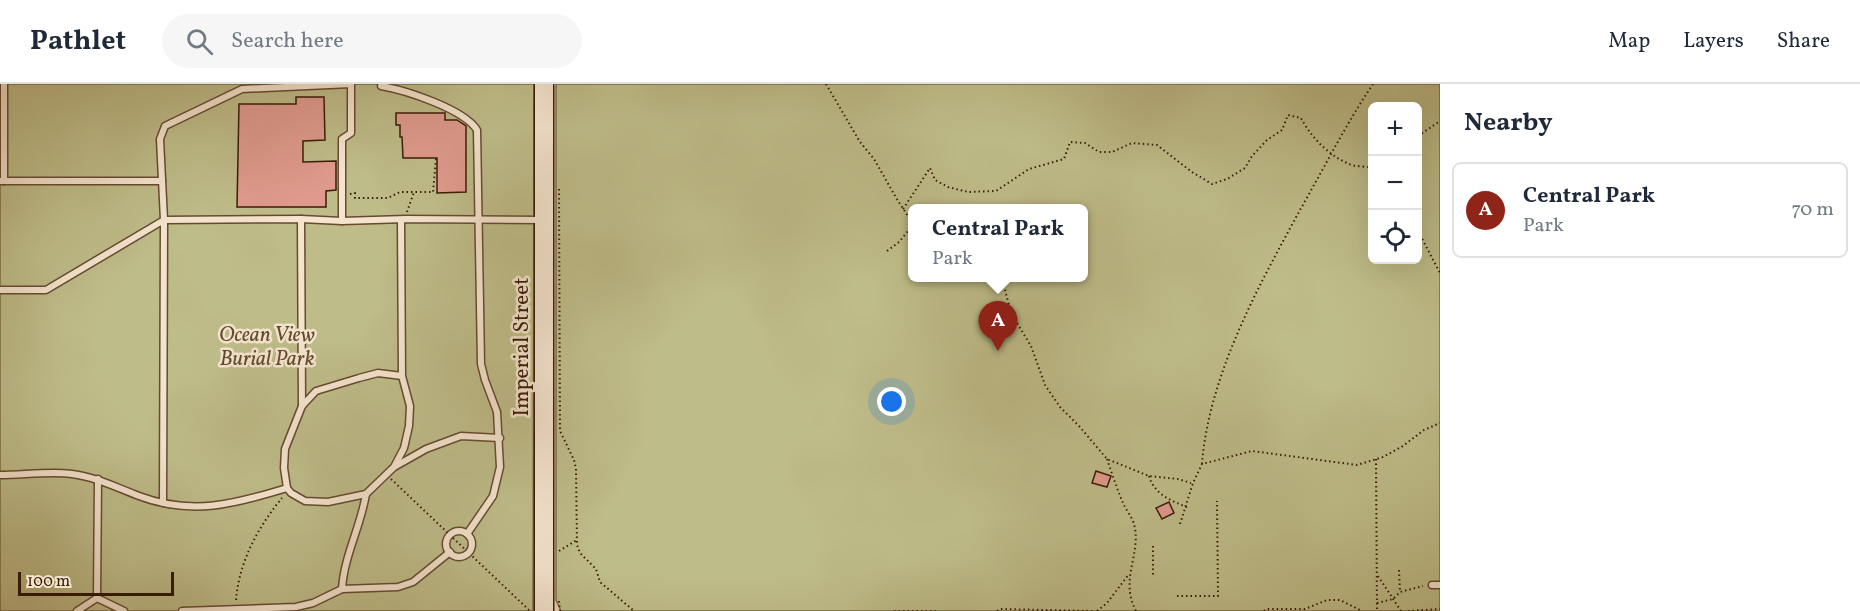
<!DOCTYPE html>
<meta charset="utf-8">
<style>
:root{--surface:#fff;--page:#f6f6f7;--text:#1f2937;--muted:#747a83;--line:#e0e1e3;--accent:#8f2418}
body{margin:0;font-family:Vollkorn,serif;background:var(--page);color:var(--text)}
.controls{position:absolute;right:18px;top:18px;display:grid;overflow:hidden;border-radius:9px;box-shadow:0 6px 24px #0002}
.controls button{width:54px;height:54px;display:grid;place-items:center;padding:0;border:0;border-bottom:2px solid var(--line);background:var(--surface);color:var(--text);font:30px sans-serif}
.scale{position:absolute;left:18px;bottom:15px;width:156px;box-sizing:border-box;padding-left:6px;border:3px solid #3a1b04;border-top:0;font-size:16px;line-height:21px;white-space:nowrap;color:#3a1b04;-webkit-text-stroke:4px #f4e4ce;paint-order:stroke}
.you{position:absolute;left:892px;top:318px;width:21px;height:21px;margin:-15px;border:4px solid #fff;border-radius:50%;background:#1a73e8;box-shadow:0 0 0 9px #1a73e833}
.badge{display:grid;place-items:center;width:39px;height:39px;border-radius:50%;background:var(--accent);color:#fff;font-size:20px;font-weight:700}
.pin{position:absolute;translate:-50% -50px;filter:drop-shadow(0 2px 3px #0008)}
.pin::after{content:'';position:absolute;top:32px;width:21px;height:18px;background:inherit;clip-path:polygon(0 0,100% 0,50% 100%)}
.popup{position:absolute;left:908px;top:120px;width:180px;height:78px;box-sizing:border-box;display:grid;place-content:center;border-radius:9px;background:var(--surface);filter:drop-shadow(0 2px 4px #0005);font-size:20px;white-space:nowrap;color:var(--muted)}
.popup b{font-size:22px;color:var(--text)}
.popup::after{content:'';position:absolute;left:50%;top:100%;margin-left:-12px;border:12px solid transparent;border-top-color:var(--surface)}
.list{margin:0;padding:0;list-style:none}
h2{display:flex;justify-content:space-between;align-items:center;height:78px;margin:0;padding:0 24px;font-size:26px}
h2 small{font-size:20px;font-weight:400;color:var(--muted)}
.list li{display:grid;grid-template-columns:39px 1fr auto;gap:18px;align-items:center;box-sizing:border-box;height:96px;margin:0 12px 12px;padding:0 12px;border:2px solid var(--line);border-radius:9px}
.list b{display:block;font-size:22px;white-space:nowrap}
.list p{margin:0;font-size:20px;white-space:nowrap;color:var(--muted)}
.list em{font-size:20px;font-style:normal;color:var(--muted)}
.icon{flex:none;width:33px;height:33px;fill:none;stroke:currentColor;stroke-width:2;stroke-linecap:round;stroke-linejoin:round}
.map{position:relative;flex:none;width:1440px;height:527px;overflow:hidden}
header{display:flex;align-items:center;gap:36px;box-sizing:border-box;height:84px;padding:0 30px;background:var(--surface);border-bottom:2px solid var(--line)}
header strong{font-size:28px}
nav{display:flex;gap:33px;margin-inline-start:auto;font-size:21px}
.search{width:420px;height:54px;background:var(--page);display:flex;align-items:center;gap:15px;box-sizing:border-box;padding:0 21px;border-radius:33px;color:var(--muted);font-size:22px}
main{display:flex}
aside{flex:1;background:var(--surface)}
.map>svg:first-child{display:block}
.green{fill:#bebc89;stroke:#7c6c46;stroke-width:1.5;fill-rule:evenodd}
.building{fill:#df9a8d;stroke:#3a1b04;stroke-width:1.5}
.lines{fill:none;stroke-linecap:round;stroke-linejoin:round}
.lane-casing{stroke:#674a30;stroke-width:9}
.secondary-casing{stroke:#3a1b04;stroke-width:21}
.path{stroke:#3a1b04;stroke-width:2;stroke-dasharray:1.5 3;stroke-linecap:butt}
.lane{stroke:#f4e4ce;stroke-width:6}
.secondary{stroke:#f4e4ce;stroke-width:18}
.labels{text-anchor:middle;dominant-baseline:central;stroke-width:5;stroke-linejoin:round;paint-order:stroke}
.park-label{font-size:21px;font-style:italic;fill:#624b2c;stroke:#f4e4ce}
.street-label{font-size:21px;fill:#3a1b04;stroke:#f4e4ce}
</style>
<header>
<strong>Pathlet</strong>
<div class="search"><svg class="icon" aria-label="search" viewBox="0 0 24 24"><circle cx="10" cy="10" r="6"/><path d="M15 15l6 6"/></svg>Search here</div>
<nav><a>Map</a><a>Layers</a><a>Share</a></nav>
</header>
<main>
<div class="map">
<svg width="1440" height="527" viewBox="0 0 1440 527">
<rect width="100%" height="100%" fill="#eed6b3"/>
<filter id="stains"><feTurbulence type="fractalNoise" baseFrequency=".00333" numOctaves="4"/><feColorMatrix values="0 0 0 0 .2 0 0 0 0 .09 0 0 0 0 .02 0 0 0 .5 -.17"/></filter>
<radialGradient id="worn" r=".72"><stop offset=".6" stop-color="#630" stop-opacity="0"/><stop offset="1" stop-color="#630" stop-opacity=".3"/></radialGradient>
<g class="green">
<polygon points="0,0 534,0 533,527 0,527"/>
<path d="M556,0H1440V527H561L556,516ZM1372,22H1418V176H1372ZM912,124H1084V194H912Z"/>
</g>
<g class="building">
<polygon points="296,13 324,13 325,56 303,57 303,78 336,77 336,106 326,107 326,123 237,123 239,20 296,20"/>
<polygon points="396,29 445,29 445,36 457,36 466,42 466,108 437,109 437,74 403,74 402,53 400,53 400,41 396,41"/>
<polygon points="1096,387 1111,392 1107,403 1092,399"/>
<polygon points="1169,418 1174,429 1162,435 1156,424"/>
</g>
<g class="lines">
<defs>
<g id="lane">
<path d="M381,2C405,6 464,25 477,46L481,280L485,296L497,328L500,383L493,412L467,450"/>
<polyline points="0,97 162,97"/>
<polyline points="4,97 4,0"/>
<polyline points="301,135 302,322"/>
<polyline points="401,136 402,292 410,322 409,342 404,364 394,383 366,410 328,418 305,417 291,409 287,404 284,384 285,365 302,322 316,307 359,294 378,289 402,292"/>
<polyline points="0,206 46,206 164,136 301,135 342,137 406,135 541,136"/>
<polyline points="396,382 426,365 461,352 500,354"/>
<path d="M0,391C27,391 57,386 83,392C103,396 120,405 139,412C192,432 235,420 287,404"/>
<polyline points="163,419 164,136 160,55 165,42 242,5 351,0 351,49 342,55 342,137"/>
<circle cx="459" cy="460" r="13"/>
<polyline points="1432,501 1440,501"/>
<path d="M342,505C344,472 361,442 366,410"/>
<polyline points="97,514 98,395"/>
<polyline points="77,527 97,514 124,527"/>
<polyline points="182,527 296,523 313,519 342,505 398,503 413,498 450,468"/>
</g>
<polyline id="secondary" points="544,0 544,527"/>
</defs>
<use href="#lane" class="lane-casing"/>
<use href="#secondary" class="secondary-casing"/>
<g class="path">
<polyline points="826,0 860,58 874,75 898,117 912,138"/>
<polyline points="1418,52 1440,37"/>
<polyline points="559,105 560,347 574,376 576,385 577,461 580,469 596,485 600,498 634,527"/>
<polyline points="350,110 355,109 355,114 388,114 400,108 433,108 436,75"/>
<path d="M903,125L930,84L935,96L948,103L968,108L996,107L1029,85L1064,75L1070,58L1085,59L1099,68H1112L1132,59L1157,61L1192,88L1212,100L1227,95L1245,84L1252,72L1267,56L1282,46L1288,31L1301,34C1311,53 1328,71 1349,80C1356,83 1365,82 1372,84"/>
<polyline points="407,128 414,108"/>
<polyline points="1418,147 1440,189"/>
<polyline points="887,167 899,158 912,142"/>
<polyline points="998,194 1005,206 1011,229 1031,262 1045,301 1060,323 1079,342 1107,375 1149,392 1178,395 1191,399"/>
<path d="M1107,375C1112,390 1117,405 1123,419C1126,426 1132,433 1134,440C1142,470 1119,495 1136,527"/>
<polyline points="1376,375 1377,527"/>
<path d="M1202,380C1209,291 1258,203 1300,126C1324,84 1346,40 1373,0"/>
<path d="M1149,392C1154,410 1171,417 1187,423"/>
<polyline points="391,395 530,527"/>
<polyline points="1180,440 1193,399 1202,380 1252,367 1357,381 1383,373 1403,362 1424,346 1440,339"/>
<polyline points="1153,462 1153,493"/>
<polyline points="559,467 577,456"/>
<polyline points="1399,486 1400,508"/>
<polyline points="1378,492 1401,527"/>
<polyline points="1177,512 1218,512 1217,417"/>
<path d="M236,516C239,478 258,443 282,414"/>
<polyline points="559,517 560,527"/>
<polyline points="1377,519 1393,515 1400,508 1423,502"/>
<polyline points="894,527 939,527"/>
<polyline points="997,527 1000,525 1095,527"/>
<polyline points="1097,527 1107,519 1129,490"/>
<polyline points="1264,527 1266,525 1305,525 1327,516 1340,516 1362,527"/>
<polyline points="1408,527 1440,525"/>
</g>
<use href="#lane" class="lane"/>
<use href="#secondary" class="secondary"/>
</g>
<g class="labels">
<g class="park-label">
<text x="267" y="251">Ocean View<tspan x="267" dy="24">Burial Park</tspan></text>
</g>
<g class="street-label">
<text transform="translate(522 263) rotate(-90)">Imperial Street</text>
</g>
</g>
<rect width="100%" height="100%" filter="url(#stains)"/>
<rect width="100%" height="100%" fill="url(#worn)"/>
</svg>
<div class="controls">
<button>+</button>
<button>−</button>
<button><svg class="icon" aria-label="locate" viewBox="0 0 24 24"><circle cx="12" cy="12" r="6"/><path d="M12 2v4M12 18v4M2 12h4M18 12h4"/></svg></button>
</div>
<div class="scale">100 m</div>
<div class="you"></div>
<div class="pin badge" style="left:998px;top:267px">A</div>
<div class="popup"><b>Central Park</b>Park</div>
</div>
<aside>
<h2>Nearby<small></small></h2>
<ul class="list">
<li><span class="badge">A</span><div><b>Central Park</b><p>Park</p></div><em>70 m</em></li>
</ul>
</aside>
</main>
